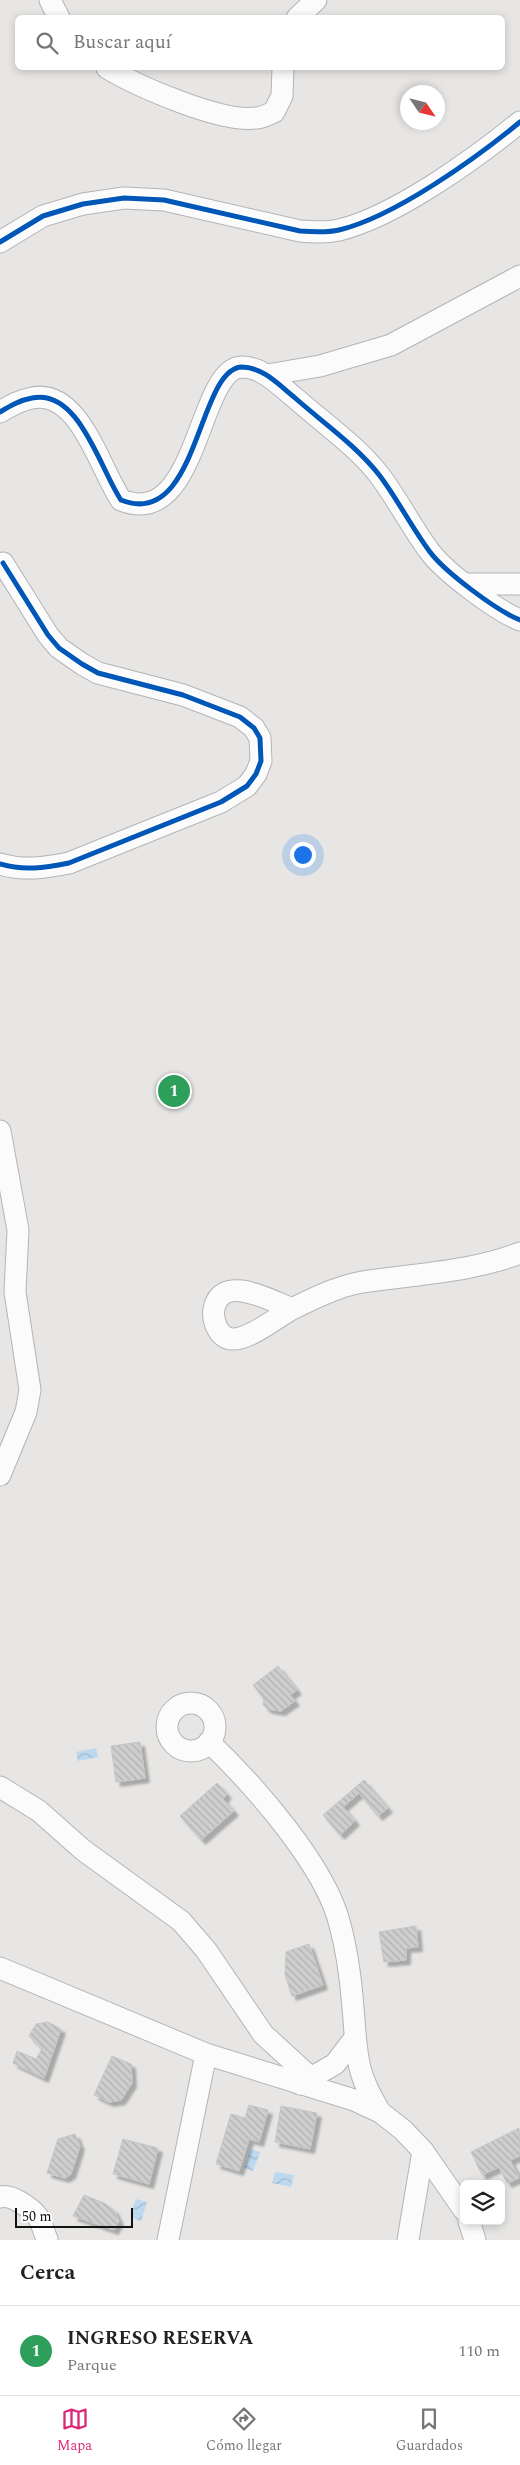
<!DOCTYPE html>
<html lang="es">
<meta charset="utf-8">
<style>
:root{--surface:#fff;--page:#f6f6f6;--text:#222;--muted:#767676;--line:#e0e0e0;--accent:#db2777}
body{margin:0;font-family:Spectral,serif;background:var(--page);color:var(--text)}
.controls{position:absolute;right:15px;bottom:15px;display:grid;overflow:hidden;border-radius:8px;box-shadow:0 2px 8px #0003}
.controls button{width:45px;height:45px;display:grid;place-items:center;padding:0;border:0;border-bottom:1px solid var(--line);background:var(--surface);color:var(--text);font:25px sans-serif}
.compass{position:absolute;left:400px;top:85px;width:45px;height:45px;border-radius:50%;background:var(--surface);box-shadow:0 2px 8px #0003;rotate:125deg}
.scale{position:absolute;left:15px;bottom:12px;width:118px;box-sizing:border-box;padding-left:5px;border:2px solid #121211;border-top:0;font-size:14px;line-height:18px;white-space:nowrap;color:#121211;-webkit-text-stroke:4px #fff;paint-order:stroke}
.you{position:absolute;left:302px;top:854px;width:18px;height:18px;margin:-12px;border:4px solid #fff;border-radius:50%;background:#1a73e8;box-shadow:0 0 0 8px #1a73e833}
.badge{display:grid;place-items:center;width:32px;height:32px;border-radius:50%;background:var(--accent);color:#fff;font-size:16px;font-weight:700}
.pin{position:absolute;translate:-50% -50%;border:2px solid #fff;box-shadow:0 1px 5px #0006}
.list{margin:0;padding:0;list-style:none}
h2{display:flex;justify-content:space-between;align-items:center;height:65px;margin:0;padding:0 20px;font-size:21px}
h2 small{font-size:16px;font-weight:400;color:var(--muted)}
.list li{display:grid;grid-template-columns:32px 1fr auto;gap:15px;align-items:center;box-sizing:border-box;height:90px;padding:0 20px;border-top:1px solid var(--line)}
.list b{display:block;font-size:19px;white-space:nowrap}
.list p{margin:0;font-size:16px;white-space:nowrap;color:var(--muted)}
.list em{font-size:16px;font-style:normal;color:var(--muted)}
.icon{flex:none;width:28px;height:28px;fill:none;stroke:currentColor;stroke-width:2;stroke-linecap:round;stroke-linejoin:round}
.map{position:relative;flex:none;width:520px;height:2240px;overflow:hidden}
.search{position:absolute;background:var(--surface);box-shadow:0 2px 8px #0003;left:15px;right:15px;top:15px;height:55px;display:flex;align-items:center;gap:12px;box-sizing:border-box;padding:0 18px;border-radius:8px;color:var(--muted);font-size:19px}
.sheet{height:155px;background:var(--surface)}
nav{display:flex;justify-content:space-around;align-items:center;box-sizing:border-box;height:70px;border-top:1px solid var(--line);background:var(--surface);font-size:14px;color:var(--muted)}
nav a{display:grid;justify-items:center;gap:2px}
nav .on{color:var(--accent)}
.map>svg:first-child{display:block}
.water{fill:url(#water-waves)}
.building{fill:url(#building-back-hatch);stroke:#c7c6c6;filter:url(#shadow)}
.lines{fill:none;stroke-linecap:round;stroke-linejoin:round}
.minor-casing{stroke:#b5b4b4;stroke-width:23}
.minor{stroke:#fbfbfb;stroke-width:21}
.cycleway-casing{stroke:#fff;stroke-width:8}
.cycleway{stroke:#0057b8;stroke-width:5}
</style>
<div class="map">
<svg width="520" height="2240" viewBox="0 0 520 2240">
<defs>
<pattern id="water-waves" width="16" height="10" patternUnits="userSpaceOnUse" patternTransform="scale(1.25)"><rect width="16" height="10" fill="#bcd9f0"/><path d="M0 5q4-4 8 0t8 0" fill="none" stroke="#a1b9cd"/></pattern>
<pattern id="building-back-hatch" width="6" height="6" patternUnits="userSpaceOnUse" patternTransform="scale(1.25)"><rect width="6" height="6" fill="#cecece"/><path d="M-1 5l2 2M0 0l6 6M5-1l2 2" fill="none" stroke="#b0b0b0"/></pattern>
<filter id="shadow"><feDropShadow dx="4.5" dy="4.5" stdDeviation="1" flood-color="#0004"/></filter>
</defs>
<rect width="100%" height="100%" fill="#e7e6e5"/>
<g class="water">
<polygon points="96,1748 98,1757 78,1761 76,1752"/>
<polygon points="251,2149 260,2152 253,2171 244,2168"/>
<polygon points="275,2172 294,2175 291,2187 272,2183"/>
<polygon points="136,2199 147,2202 141,2221 130,2217"/>
</g>
<g class="building">
<polygon points="278,1666 297,1690 290,1695 295,1701 281,1711 268,1709 263,1705 264,1699 253,1685"/>
<polygon points="140,1742 145,1778 116,1782 111,1746"/>
<polygon points="364,1780 388,1808 378,1816 359,1793 343,1807 355,1821 340,1835 323,1815"/>
<polygon points="217,1783 227,1794 223,1799 234,1811 201,1840 180,1816"/>
<polygon points="416,1926 418,1947 406,1948 406,1960 384,1962 379,1932"/>
<polygon points="309,1944 323,1985 292,1996 285,1975 286,1952"/>
<polygon points="48,2022 61,2029 44,2078 13,2063 17,2051 36,2059 42,2049 29,2036 36,2024"/>
<polygon points="112,2056 131,2064 132,2083 121,2100 109,2102 94,2095"/>
<polygon points="249,2105 268,2110 259,2142 249,2139 239,2171 216,2164 231,2114 245,2118"/>
<polygon points="281,2106 317,2113 310,2149 275,2142"/>
<polygon points="519,2128 520,2156 510,2160 519,2178 507,2183 499,2167 482,2175 471,2152"/>
<polygon points="75,2134 80,2146 71,2174 65,2178 47,2173 58,2139"/>
<polygon points="123,2139 158,2148 149,2184 113,2174"/>
<polygon points="84,2195 104,2203 114,2210 119,2221 114,2230 73,2216"/>
</g>
<g class="lines">
<defs>
<g id="minor">
<polyline points="50,0 59,18"/>
<polyline points="297,18 316,0"/>
<path d="M107,68C137,86 221,123 256,118C262,118 269,114 274,112L282,96L283,68"/>
<path d="M0,242L43,216L83,204L124,198L164,200L300,231C313,232 326,233 339,230C394,217 475,159 520,122"/>
<polyline points="267,375 320,366 391,345 520,276"/>
<path d="M0,412C10,406 20,400 32,398C79,388 100,469 121,500C199,531 197,368 242,367C263,367 280,386 294,397C322,422 357,446 380,476C398,500 412,528 430,552C445,572 497,611 520,620"/>
<polyline points="465,584 520,584"/>
<path d="M0,864C24,871 44,868 69,863L221,802L247,786L256,774L261,761L260,738L254,728L240,717L183,695L98,673L82,664L59,648L48,635L3,563"/>
<polyline points="0,1131 18,1230 15,1292 30,1390 26,1412 0,1475"/>
<path d="M292,1309C272,1301 221,1272 214,1309C212,1320 218,1337 231,1339C248,1341 277,1317 292,1309C306,1302 322,1294 337,1289C357,1281 379,1280 401,1277C441,1272 481,1268 520,1253"/>
<circle cx="191" cy="1727" r="24"/>
<path d="M209,1742C253,1784 326,1866 340,1925C347,1951 351,1981 353,2008C355,2028 355,2047 360,2068C364,2084 372,2098 380,2112"/>
<polyline points="0,1787 39,1811 83,1850 181,1921 206,1950 263,2034 312,2079"/>
<polyline points="0,1968 206,2054 354,2100 380,2112 403,2130 423,2151 464,2210"/>
<polyline points="300,2084 335,2064 354,2039"/>
<path d="M0,2197C12,2194 31,2208 38,2217C42,2223 44,2233 47,2239"/>
<polyline points="469,2221 475,2240"/>
<polyline points="168,2240 206,2054"/>
<polyline points="408,2240 423,2151"/>
</g>
</defs>
<use href="#minor" class="minor-casing"/>
<use href="#minor" class="minor"/>
<defs>
<g id="cycleway">
<path d="M0,242L43,216L83,204L124,198L164,200L300,231C313,232 326,233 339,230C394,217 475,159 520,122"/>
<path d="M0,412C10,406 20,400 32,398C79,388 100,469 121,500C199,531 197,368 242,367C263,367 280,386 294,397C322,422 357,446 380,476C398,500 412,528 430,552C445,572 497,611 520,620"/>
<path d="M0,864C24,871 44,868 69,863L221,802L247,786L256,774L261,761L260,738L254,728L240,717L183,695L98,673L82,664L59,648L48,635L3,563"/>
</g>
</defs>
<use href="#cycleway" class="cycleway-casing"/>
<use href="#cycleway" class="cycleway"/>
</g>
</svg>
<div class="controls">
<button><svg class="icon" aria-label="layers" viewBox="0 0 24 24"><path d="M12 4l9 5-9 5-9-5zM3 14l9 5 9-5"/></svg></button>
</div>
<svg class="compass" viewBox="-18 -18 36 36"><path d="M0-13l5 13h-10z" fill="#e53935"/><path d="M0 13l5-13h-10z" fill="#767676"/></svg>
<div class="scale">50 m</div>
<div class="you"></div>
<div class="pin badge" style="left:174px;top:1091px;background:#2e9e5b">1</div>
<div class="search"><svg class="icon" aria-label="search" viewBox="0 0 24 24"><circle cx="10" cy="10" r="6"/><path d="M15 15l6 6"/></svg>Buscar aquí</div>
</div>
<section class="sheet">
<h2>Cerca<small></small></h2>
<ul class="list">
<li><span class="badge" style="background:#2e9e5b">1</span><div><b>INGRESO RESERVA</b><p>Parque</p></div><em>110 m</em></li>
</ul>
</section>
<nav>
<a class="on"><svg class="icon" aria-label="map" viewBox="0 0 24 24"><path d="M3 6l6-2 6 2 6-2v14l-6 2-6-2-6 2zM9 4v14M15 6v14"/></svg>Mapa</a>
<a><svg class="icon" aria-label="directions" viewBox="0 0 24 24"><path d="M12 3l9 9-9 9-9-9zM9 14v-3h6M13 9l2 2-2 2"/></svg>Cómo llegar</a>
<a><svg class="icon" aria-label="saved" viewBox="0 0 24 24"><path d="M7 4h10v16l-5-4-5 4z"/></svg>Guardados</a>
</nav>
